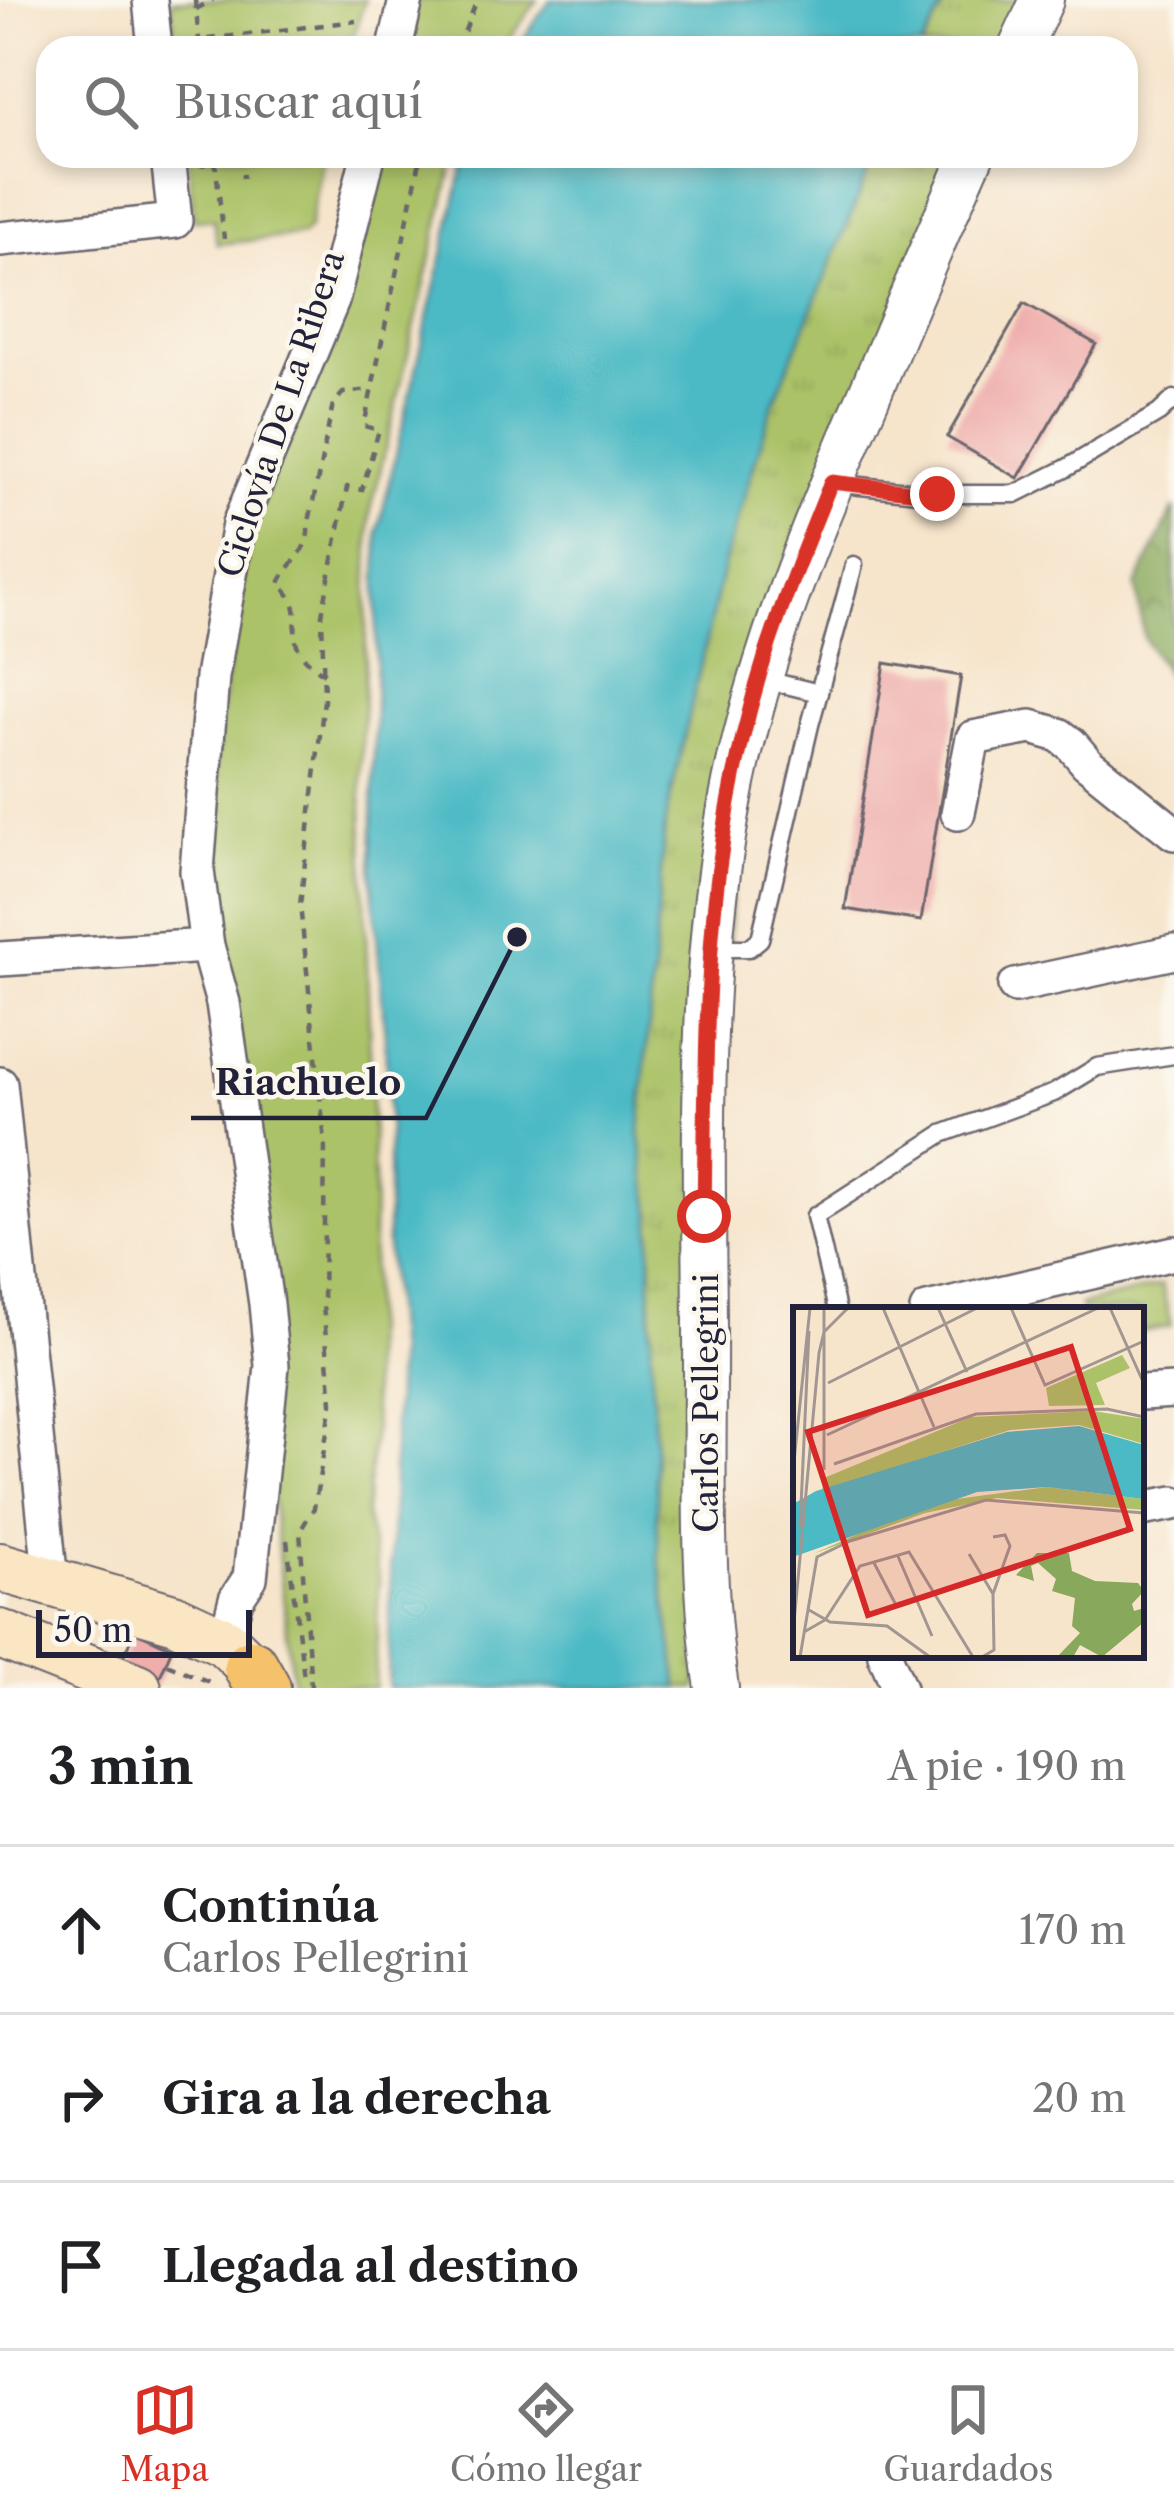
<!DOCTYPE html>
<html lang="es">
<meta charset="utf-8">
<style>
:root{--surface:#fff;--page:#f2f2f2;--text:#202124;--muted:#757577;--line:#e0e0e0;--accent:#d93025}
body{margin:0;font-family:"Libre Caslon Text",serif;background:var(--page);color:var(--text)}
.scale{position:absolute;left:36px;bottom:30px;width:216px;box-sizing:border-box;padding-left:12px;border:6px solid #22223b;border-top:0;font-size:33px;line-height:42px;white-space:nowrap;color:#22223b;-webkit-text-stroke:9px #fbf7ec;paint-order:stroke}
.stop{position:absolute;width:36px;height:36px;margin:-27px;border:9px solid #d93025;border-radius:50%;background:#fff}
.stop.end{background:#d93025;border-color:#fff;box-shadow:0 3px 12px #0008}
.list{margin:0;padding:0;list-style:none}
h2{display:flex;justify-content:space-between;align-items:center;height:156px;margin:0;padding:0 48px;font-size:51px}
h2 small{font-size:39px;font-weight:400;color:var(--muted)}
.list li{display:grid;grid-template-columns:78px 1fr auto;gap:36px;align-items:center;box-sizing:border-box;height:168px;padding:0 48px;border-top:3px solid var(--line)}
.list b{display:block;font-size:45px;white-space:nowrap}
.list p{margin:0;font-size:39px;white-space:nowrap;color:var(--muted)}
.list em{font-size:39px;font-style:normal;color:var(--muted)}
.icon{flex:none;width:66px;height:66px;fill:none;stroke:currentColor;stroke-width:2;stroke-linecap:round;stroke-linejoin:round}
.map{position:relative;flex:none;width:1174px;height:1688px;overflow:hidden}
.search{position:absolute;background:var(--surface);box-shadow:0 6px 18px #0003;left:36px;right:36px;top:36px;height:132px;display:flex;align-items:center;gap:30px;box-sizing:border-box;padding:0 42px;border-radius:36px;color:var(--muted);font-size:45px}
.sheet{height:660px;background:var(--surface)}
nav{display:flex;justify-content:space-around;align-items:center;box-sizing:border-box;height:168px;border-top:3px solid var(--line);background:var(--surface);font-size:33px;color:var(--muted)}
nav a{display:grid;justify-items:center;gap:6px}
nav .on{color:var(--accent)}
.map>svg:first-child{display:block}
.grass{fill:url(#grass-tufts);stroke:#667252;stroke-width:3}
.forest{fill:url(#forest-crowns);stroke:#55654c;stroke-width:3}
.park{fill:#abc268;stroke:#667252;stroke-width:3}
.water{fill:#4cbac5;stroke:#376e80;stroke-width:3}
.building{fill:#efadac}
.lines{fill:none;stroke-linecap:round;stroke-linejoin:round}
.service-casing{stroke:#6c666d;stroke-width:21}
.minor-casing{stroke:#6c666d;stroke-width:38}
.tertiary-casing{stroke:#6c666d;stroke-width:46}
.secondary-casing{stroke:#6c666d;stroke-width:52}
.primary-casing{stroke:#6c666d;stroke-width:58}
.path{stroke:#6c666d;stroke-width:4.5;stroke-dasharray:9 9;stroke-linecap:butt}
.service{stroke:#fff;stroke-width:16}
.minor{stroke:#fff;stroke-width:33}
.tertiary{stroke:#fff;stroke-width:42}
.secondary{stroke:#fbe6c4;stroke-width:48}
.primary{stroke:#f5c16b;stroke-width:54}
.route{stroke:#d93025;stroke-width:15}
.labels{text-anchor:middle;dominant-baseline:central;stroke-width:9;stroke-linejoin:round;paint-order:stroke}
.street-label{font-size:33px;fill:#22223b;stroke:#fbf7ec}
.inset-road{fill:none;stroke:#a19691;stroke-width:3}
.view{fill:#d62828;fill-opacity:0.15;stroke:#d62828;stroke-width:6}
.inset-edge{fill:none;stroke:#22223b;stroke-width:6}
.leader{fill:none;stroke:#22223b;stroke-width:4.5}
.callout-dot{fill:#22223b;stroke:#fbf7ec;stroke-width:4.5}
.callout-label{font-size:36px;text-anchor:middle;font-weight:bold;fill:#22223b;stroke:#fbf7ec;stroke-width:9;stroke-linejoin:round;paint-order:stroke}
</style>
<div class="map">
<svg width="1174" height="1688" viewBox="0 0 1174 1688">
<defs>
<pattern id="grass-tufts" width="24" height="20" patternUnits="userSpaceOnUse" patternTransform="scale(3)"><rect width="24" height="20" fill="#abc268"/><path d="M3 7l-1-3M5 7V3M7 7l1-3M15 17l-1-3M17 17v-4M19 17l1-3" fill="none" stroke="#93a65b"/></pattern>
<pattern id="forest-crowns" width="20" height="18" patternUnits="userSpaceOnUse" patternTransform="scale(3)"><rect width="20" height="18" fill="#88a85c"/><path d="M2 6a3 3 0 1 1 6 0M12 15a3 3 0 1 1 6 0" fill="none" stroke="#6f884d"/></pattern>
</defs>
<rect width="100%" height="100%" fill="#fbf7ec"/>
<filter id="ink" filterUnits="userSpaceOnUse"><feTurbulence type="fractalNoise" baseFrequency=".00833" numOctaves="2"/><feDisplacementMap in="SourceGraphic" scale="24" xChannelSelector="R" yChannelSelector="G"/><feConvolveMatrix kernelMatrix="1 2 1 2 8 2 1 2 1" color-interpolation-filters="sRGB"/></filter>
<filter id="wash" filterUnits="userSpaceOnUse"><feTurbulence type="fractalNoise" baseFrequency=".004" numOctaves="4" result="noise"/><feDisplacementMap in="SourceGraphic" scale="48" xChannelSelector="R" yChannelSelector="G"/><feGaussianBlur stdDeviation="2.7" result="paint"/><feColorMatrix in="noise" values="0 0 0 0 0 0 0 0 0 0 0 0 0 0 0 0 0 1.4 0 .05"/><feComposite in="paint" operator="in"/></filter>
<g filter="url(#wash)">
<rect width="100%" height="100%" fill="#f6e4cb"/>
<g class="grass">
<polygon points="947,0 1030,0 1005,48 921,48"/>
<polygon points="875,156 955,156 739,717 697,1688 679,1688 659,1560 651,1357 651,1212 640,1131 665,822 725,557 773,404"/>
</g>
<polygon class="forest" points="1174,508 1174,686 1144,639 1136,586"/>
<g class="park">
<polygon points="171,0 365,0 349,48 176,48"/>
<polygon points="416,0 538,0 502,48 404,48"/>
<polygon points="188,156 323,156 309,228 302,235 217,244 214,219 194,220"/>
<polygon points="377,156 455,156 370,514 361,778 374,1182 370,1363 374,1429 365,1513 379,1578 375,1688 299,1688 293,1685 273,1507 228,964 208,872 221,710 248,548"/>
<polygon points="1162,1285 1171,1326 1141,1332 1141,1310 1081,1310 1080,1305"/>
</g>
<g class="water">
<polygon points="550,0 947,0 921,48 517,48"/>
<polygon points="466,156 875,156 773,404 725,557 665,822 640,1131 651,1212 651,1357 659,1560 679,1688 388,1688 396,1354 387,1245 389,1134 385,1037 372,873 378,531"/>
</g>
<g id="blocks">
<g class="building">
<polygon points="1024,303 1096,344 1018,478 947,437"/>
<polygon points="885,663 961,676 921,921 845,909"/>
<polygon points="134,1631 172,1648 155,1688 110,1688"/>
</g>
</g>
</g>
<g filter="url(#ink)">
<use href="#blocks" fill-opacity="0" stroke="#6c666d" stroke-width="3"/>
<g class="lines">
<defs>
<g id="service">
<polyline points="832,483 937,494 1015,494 1065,469 1159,413 1174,399"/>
<polyline points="762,679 819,693"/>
<polyline points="712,948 749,948 760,939 810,725 854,565"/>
<polyline points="837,1310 815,1216 942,1134 1054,1093 1097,1067 1174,1055"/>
</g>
<g id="minor">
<polyline points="150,0 155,48"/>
<polyline points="395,48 406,0"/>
<polyline points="0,239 175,221 168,156"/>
<polyline points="958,813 973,738 1031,727 1059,735 1071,744 1087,763 1174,833"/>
<polyline points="0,959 207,946"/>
<polyline points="1015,986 1174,952"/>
<polyline points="0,1084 51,1582"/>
<polyline points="927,1310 1174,1253"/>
<polyline points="1141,1393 1174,1391"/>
<polyline points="1141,1509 1174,1503"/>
<polyline points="225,1642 236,1599 250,1578 272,1366 266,1304 223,1003 207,946 197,871 212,677 239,524 332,301 368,156"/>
<polyline points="885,1655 899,1688"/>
</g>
<g id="tertiary">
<polyline points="1020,48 1042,0"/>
<path d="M717,1688C699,1569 706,1446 705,1326C704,1146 697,960 734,783C762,648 814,523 868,398C902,317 936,236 972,156"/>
</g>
<g id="secondary">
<polyline points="0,1567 173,1618 225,1642 251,1667"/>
<polyline points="0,1634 137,1688"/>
</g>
<polyline id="primary" points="251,1667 263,1688"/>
</defs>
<use href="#service" class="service-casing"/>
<use href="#minor" class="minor-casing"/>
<use href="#tertiary" class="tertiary-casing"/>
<use href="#secondary" class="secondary-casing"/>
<use href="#primary" class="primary-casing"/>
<g class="path">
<polyline points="195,0 199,40"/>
<polyline points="196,9 213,0"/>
<polyline points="204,48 199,40 356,21"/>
<polyline points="458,48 477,0"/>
<polyline points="241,156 243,178"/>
<polyline points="215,160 224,239"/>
<polyline points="200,166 227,156"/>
<path d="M324,674C317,668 307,662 302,654C284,630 311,613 279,583C289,563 310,550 308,527L333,404L343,393L369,390"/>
<polyline points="287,1540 304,1678"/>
<polyline points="167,1664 212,1683"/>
<polyline points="311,1688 300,1531 314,1508 332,1403 323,1305 325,1142 300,905 324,700 322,615 347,487 362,490 379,430 364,426 421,156"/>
</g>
<use href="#service" class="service"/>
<use href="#minor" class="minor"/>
<use href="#tertiary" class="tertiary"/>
<use href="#secondary" class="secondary"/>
<use href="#primary" class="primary"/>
</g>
</g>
<g class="lines" filter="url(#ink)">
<path class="route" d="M704,1216C706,1100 704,983 719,868C730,782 751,692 781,610C796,567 814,525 831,482L937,494"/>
</g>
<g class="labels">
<g class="street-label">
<text transform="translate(281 414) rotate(-72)">Ciclovía De La Ribera</text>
<text transform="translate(706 1403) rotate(-90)">Carlos Pellegrini</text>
</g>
</g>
<g transform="translate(793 1307)">
<rect width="351" height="351" fill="#f6e4cb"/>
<path d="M254,180L351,192V203L204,191L132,206L20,247L134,196Z" fill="#abc268"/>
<path d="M244,246H276L279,264L302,274L345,276L351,284L339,297L341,304L351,301V315L309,350L287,338L280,350H264L287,326L279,319L282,291L259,284L263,272L245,256L238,259L241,274L223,268Z" fill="#88a85c"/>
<path d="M329,48L337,61L303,76L312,98L256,99L253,81ZM300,104L351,112V137L286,118L217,123L29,184L31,171L178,110Z" fill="#abc268"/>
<path d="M286,119L351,138V192L254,180L184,185L0,250V197L23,184L214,125Z" fill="#4cbac5"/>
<path class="inset-road" d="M31,1V163M90,1L141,120M145,1L174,65M218,1L252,78L351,34M317,1L351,77M35,76L184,1M34,128L305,1M41,157L183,107L314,102L351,110M0,164L17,1M7,221L16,24M104,247L139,329M176,247L200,287L201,343L189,350M80,254L104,300M200,287L217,239L212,228L200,230M16,303L37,315L94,319L137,350M11,325L32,313L67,259L116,245L180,350M0,326L26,46L31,25L55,1M7,350L24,250L57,234L193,193L351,206"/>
<path class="view" d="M278,40L337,222L75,308L15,125Z"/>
<rect width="351" height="351" class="inset-edge"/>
</g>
<path class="leader" d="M517 937L426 1118H191"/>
<circle class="callout-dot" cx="517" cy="937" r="12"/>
<g class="callout-label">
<text x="308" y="1095">Riachuelo</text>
</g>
</svg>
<div class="scale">50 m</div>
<div class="stop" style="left:704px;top:1216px"></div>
<div class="stop end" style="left:937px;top:494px"></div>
<div class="search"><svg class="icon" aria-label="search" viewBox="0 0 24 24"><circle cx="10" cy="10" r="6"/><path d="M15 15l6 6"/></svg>Buscar aquí</div>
</div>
<section class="sheet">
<h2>3 min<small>A pie · 190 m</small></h2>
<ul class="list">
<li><svg class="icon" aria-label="ahead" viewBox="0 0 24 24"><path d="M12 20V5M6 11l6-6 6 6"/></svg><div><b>Continúa</b><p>Carlos Pellegrini</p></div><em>170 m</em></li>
<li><svg class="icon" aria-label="right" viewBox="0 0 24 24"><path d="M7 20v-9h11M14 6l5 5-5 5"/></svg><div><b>Gira a la derecha</b></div><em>20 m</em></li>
<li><svg class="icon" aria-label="arrive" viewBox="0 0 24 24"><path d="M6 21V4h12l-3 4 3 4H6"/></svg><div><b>Llegada al destino</b></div></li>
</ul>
</section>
<nav>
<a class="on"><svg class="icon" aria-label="map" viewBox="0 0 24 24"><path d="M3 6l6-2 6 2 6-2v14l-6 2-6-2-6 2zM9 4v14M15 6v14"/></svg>Mapa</a>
<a><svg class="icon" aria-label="directions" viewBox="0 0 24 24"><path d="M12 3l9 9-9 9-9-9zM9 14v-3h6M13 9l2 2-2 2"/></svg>Cómo llegar</a>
<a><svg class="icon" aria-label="saved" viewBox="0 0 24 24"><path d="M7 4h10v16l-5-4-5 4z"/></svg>Guardados</a>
</nav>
